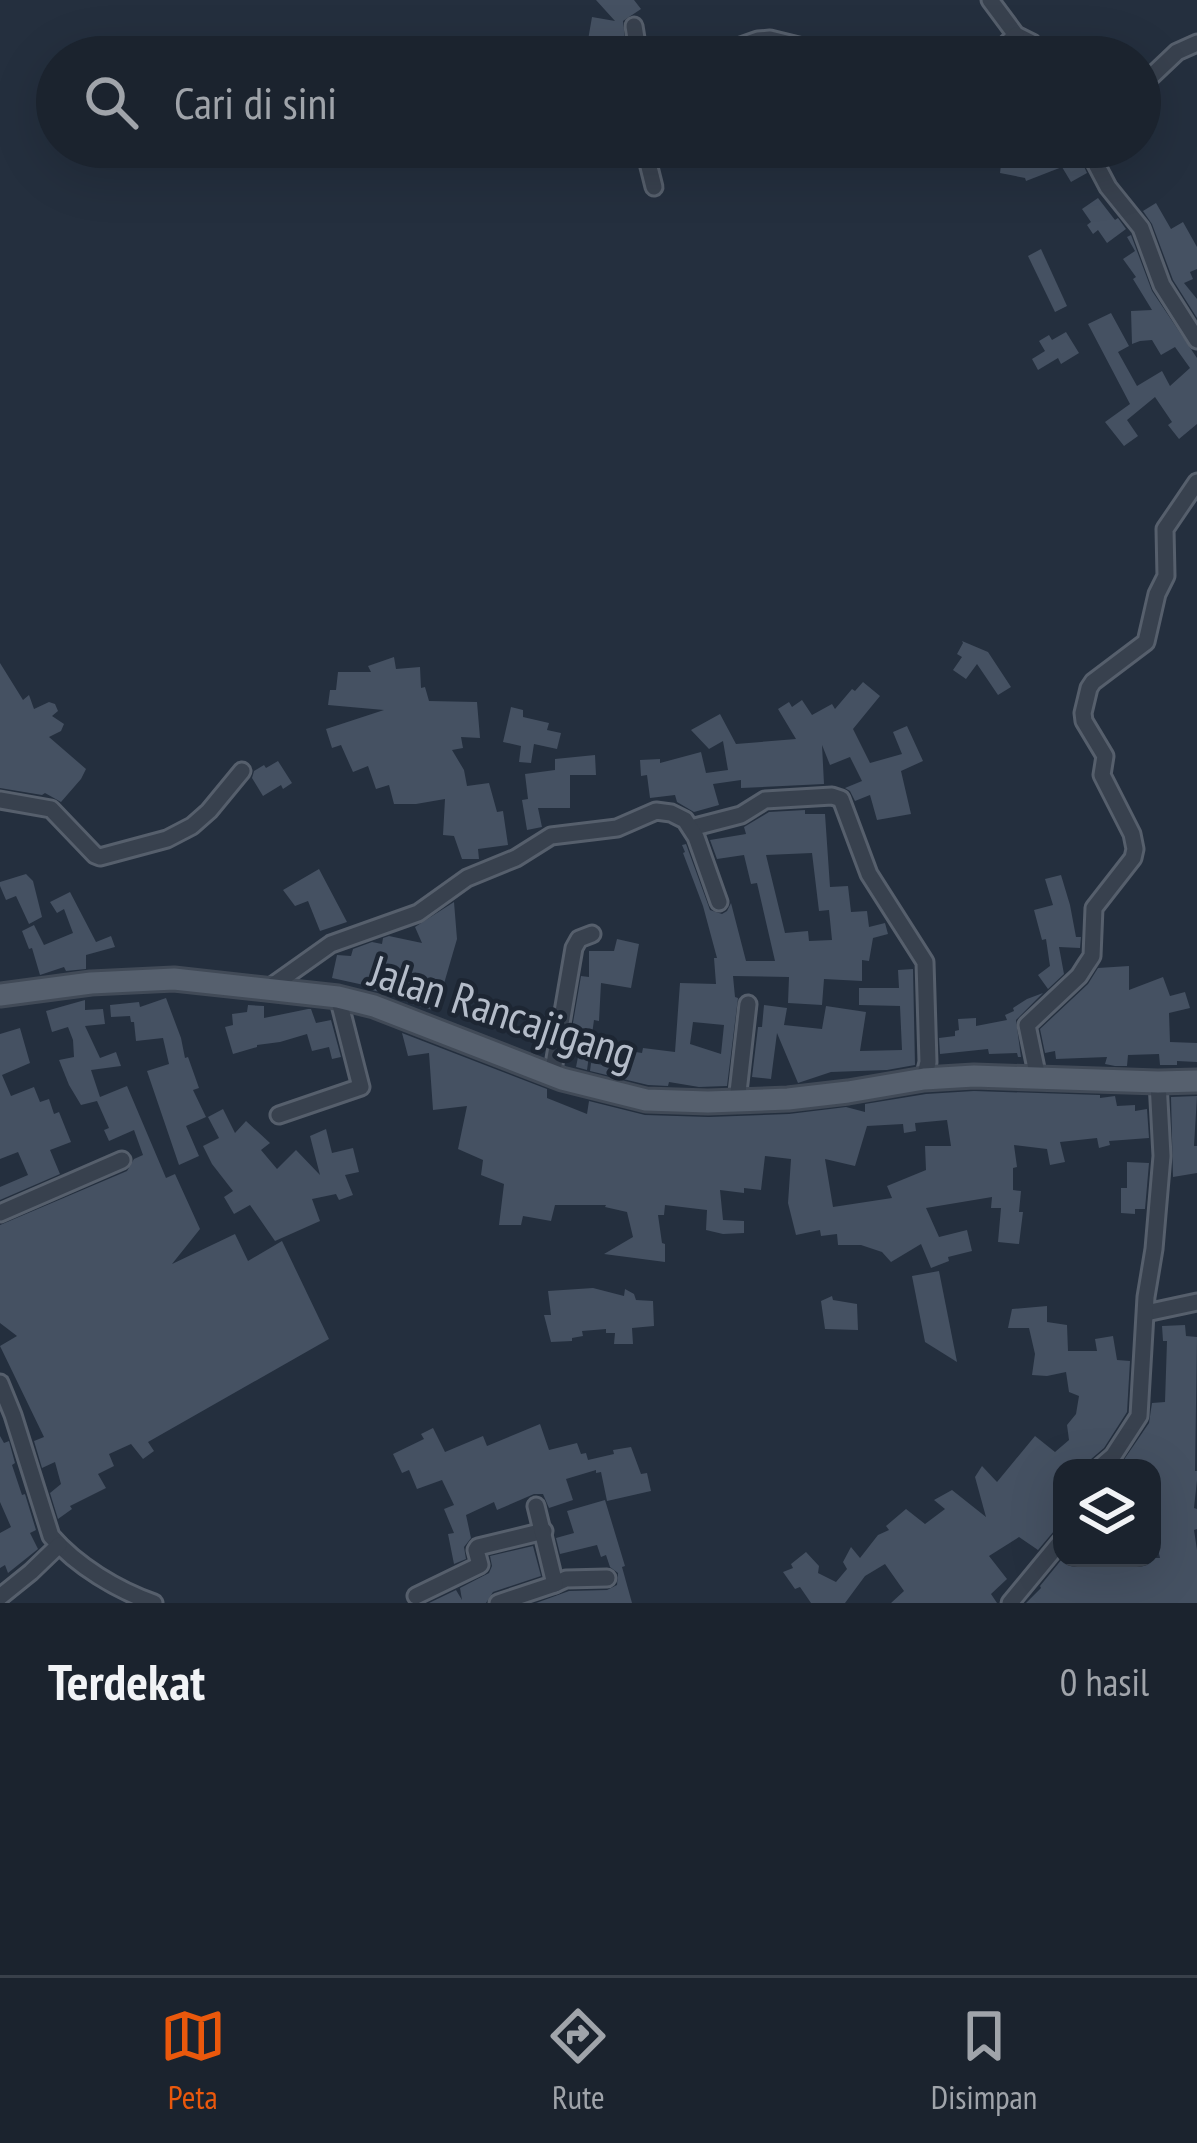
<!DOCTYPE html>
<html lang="id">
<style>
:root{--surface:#1b232e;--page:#282f3a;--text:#f1f3f6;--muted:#a0a4aa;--line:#39404a;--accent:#ea580c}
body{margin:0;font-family:"PT Sans Narrow",sans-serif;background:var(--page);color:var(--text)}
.controls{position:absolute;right:36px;bottom:36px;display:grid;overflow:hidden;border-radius:24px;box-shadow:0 12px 48px #0002}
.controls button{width:108px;height:108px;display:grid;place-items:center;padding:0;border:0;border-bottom:3px solid var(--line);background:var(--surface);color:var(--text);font:60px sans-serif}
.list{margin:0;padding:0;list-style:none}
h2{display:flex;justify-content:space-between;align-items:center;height:156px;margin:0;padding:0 48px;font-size:51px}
h2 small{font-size:39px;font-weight:400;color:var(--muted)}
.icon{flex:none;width:66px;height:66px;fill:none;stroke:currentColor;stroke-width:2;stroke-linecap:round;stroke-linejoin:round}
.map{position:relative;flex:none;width:1197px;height:1603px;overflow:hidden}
.search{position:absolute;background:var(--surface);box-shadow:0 12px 48px #0002;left:36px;right:36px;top:36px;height:132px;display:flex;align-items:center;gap:30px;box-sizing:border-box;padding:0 42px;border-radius:66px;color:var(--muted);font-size:45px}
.sheet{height:372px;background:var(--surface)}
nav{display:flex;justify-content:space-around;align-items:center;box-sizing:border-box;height:168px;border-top:3px solid var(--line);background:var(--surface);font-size:33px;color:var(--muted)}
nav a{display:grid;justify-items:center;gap:6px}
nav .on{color:var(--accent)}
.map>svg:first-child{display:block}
.building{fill:#455162;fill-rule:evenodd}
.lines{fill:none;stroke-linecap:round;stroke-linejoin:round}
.minor-casing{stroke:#565f6c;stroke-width:21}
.major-casing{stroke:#414a57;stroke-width:27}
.minor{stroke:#38414e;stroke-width:15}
.major{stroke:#56606e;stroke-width:21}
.labels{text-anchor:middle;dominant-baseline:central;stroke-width:9;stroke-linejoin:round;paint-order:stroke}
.street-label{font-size:45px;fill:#b4bcc9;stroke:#1d2633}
</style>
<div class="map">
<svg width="1197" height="1603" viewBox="0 0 1197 1603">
<rect width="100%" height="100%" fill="#242f3e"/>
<g class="building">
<polygon points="596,0 634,0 641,9 623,21 626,49 612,43 588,40 592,17 615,21"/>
<polygon points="1043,147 1075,147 1087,173 1071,182 1062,167 1026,181 1025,178 1000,173 1003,148 1045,152"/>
<polygon points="1098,198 1115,220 1118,218 1126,229 1107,243 1098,230 1093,234 1087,225 1091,222 1082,209"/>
<polygon points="1156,203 1171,229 1183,222 1197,247 1197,269 1190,272 1193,279 1184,283 1197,299 1197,318 1173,280 1152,224 1143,211"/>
<polygon points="1131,235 1152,291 1197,358 1197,424 1179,439 1168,425 1172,422 1155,397 1127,420 1138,436 1124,446 1105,422 1130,404 1088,324 1111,313 1129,346 1118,352 1137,386 1162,371 1170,386 1190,368 1175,347 1161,355 1152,340 1140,341 1132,344 1131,311 1152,310 1133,279 1136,277 1123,259 1135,251 1127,237"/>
<polygon points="1041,249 1067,306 1055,312 1028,256"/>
<polygon points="1066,332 1079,353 1061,364 1058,358 1038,370 1032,359 1045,351 1039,341 1049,335 1052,340"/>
<polygon points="962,641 988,652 1011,687 998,695 977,664 966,679 953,670 962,657 957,654 963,643"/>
<polygon points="394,657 396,669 420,667 421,688 425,687 429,701 477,702 480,738 461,737 463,748 452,750 464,770 467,786 489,783 497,812 503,811 508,845 478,849 479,859 462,859 454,836 443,835 445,799 416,804 394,804 389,785 376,789 368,766 353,772 341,745 332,748 326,729 384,710 328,705 330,690 336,690 338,672 371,672 368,666"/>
<polygon points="0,663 23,700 29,695 34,709 49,702 55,704 58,711 52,716 64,724 61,731 49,737 86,769 81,779 61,802 45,793 42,795 0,788"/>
<polygon points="863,682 880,696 853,729 870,763 902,754 893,732 907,726 923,761 901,771 911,814 877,820 870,795 855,801 850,791 845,788 862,781 850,757 830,765 822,745 824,784 741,788 741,780 713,784 719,805 694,812 677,802 675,795 650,798 647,775 641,776 640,760 660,759 660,763 701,752 706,773 728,770 723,741 709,749 691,730 720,714 736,744 796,739 778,709 789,702 792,707 802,700 812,715 832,704 835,709 852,689 855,691"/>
<polygon points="511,707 523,710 523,717 549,723 547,730 561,733 557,749 534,744 531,763 519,762 521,746 503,742"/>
<polygon points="595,755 596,775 570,775 570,808 538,808 542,827 527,830 522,800 528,799 525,774 555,770 555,759"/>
<polygon points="278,761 292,783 283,789 281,785 263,796 252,778 254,771 264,765 266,768"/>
<path d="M805,810V814H825L830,887L848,886L851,912L867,911L869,927L885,923L888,934L873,938L869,961L862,960V981L824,979L822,1005L788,1003L789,977L733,976L735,997L738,998L727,1086L699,1087L669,1082L668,1086L648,1085L590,1071L591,1063L621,1068L623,1050L642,1053L643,1048L675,1052L680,983L716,984L714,958H717L703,906L683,853L685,852L682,845L686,844L710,910L722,914L727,911L731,903L746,961H775L757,883L751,884L744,855L717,859L710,840L746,834L744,827L769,812ZM812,853L819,911L829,910L832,940L809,941L808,931L785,933L766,855ZM693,1022L724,1025L721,1054L690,1044Z"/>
<polygon points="319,869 347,922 320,931 308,901 295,906 283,890"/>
<polygon points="26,874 33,881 42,917 29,924 16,896 6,900 0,886 0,882"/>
<polygon points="1061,875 1070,905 1076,937 1081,937 1080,948 1059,947 1064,974 1048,989 1038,975 1050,966 1046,939 1042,940 1034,910 1053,905 1045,879"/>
<polygon points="70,892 96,942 111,936 115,947 86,955 86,969 66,971 64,967 40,975 32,948 29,949 22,931 34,925 44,945 73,933 64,909 57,913 50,902"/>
<polygon points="454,902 457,939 436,1011 406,1002 407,999 372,990 373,987 332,978 337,955 351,956 353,949 372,942 382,944 383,938 389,936 422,943 415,927"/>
<polygon points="617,939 639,944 631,988 601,983 599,1021 594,1020 587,1070 576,1067 580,1047 569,1046 581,976 589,977 589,951 614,951"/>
<polygon points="1129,966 1129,990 1163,977 1170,996 1185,992 1190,1008 1169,1013 1170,1042 1197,1043 1197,1062 1177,1061 1177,1065 1160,1065 1159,1054 1128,1055 1127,1066 1115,1066 1105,1064 1107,1057 1056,1059 1055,1051 1045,1053 1040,1029 1088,984 1098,968"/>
<polygon points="913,969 915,1065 887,1070 831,1072 798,1083 777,1033 771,1079 752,1077 758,1027 762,1027 764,1005 787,1008 784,1025 822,1029 826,1006 866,1012 860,1051 902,1050 900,1006 859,1005 859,988 899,988 898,970"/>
<polygon points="1043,993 1016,1020 1021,1057 1018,1057 1017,1053 989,1054 988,1049 940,1054 939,1038 955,1036 955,1031 959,1030 958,1019 976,1018 976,1026 1007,1020 1005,1015 1014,1011 1013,1008 1027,999"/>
<polygon points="166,998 181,1038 185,1058 188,1057 199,1088 193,1090 206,1117 186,1126 199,1156 179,1165 147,1071 169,1064 163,1038 136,1041 134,1022 131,1022 130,1016 111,1017 110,1005 139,1002 140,1007"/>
<polygon points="85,1000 85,1010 103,1009 105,1024 85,1026 100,1058 116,1052 121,1066 91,1070 100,1097 127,1086 166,1178 175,1174 200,1229 172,1264 235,1234 248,1261 282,1241 329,1339 148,1442 154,1451 143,1459 131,1444 109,1454 114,1466 98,1474 106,1488 70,1506 72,1509 58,1519 50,1493 61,1484 55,1462 42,1468 34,1441 44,1437 0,1346 17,1336 0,1323 0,1225 127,1171 134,1159 143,1155 134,1130 109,1141 104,1130 109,1128 97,1101 81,1105 69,1085 59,1060 74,1057 73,1040 68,1027 52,1032 46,1011"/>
<polygon points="248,1005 264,1006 264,1018 308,1009 311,1009 316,1023 331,1020 341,1057 332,1059 329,1047 312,1051 307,1034 280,1042 257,1045 257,1047 233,1054 225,1027 233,1025 232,1014 247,1012"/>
<polygon points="20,1028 30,1063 2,1075 11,1096 34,1087 40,1102 49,1099 54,1114 59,1112 71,1142 50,1150 60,1174 0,1200 0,1187 28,1175 18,1152 0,1159 0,1034"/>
<path d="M402,1033L547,1089V1098L587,1114L589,1101L645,1115L709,1117L789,1114L846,1107L865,1112V1104L926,1094L974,1091L1100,1095V1098L1115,1096L1117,1106L1135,1105V1111L1147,1109L1149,1138L1109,1141L1110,1145L1099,1148L1097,1138L1060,1142L1065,1162L1050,1165L1047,1149L1014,1145L1017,1167L1013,1168V1190L1021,1191L1019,1212H1023L1019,1244L998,1242L1001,1208H991L992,1197L926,1208L939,1237L967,1230L972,1251L948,1257L949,1261L931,1268L921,1244L891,1262L882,1252L861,1245H838L837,1234L821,1236L820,1230L796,1235L788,1203L791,1159L765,1156L761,1190L744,1188V1193L720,1190L723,1220L744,1221V1233L723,1234L706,1230L707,1210L665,1205L664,1215H658L662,1243L665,1244V1262L604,1254L633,1237L627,1212L605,1207L606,1205H555L551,1221L523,1216L521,1225H499L504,1184L481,1175L483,1160L458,1149L467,1106L433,1110L429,1053L408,1056ZM947,1120L951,1146H925L926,1170L887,1186L892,1198L833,1207L825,1159L855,1166L867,1126L903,1124L904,1133L916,1131L915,1123Z"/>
<polygon points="1197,1096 1194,1146 1197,1146 1197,1173 1173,1177 1171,1097"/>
<polygon points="223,1109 235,1133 246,1121 270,1143 261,1150 277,1169 296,1150 320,1175 310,1136 326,1129 332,1153 353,1148 359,1172 345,1175 353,1195 339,1200 336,1194 312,1199 320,1221 275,1241 250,1205 234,1214 224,1197 233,1191 212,1164 203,1146 219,1138 208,1117"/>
<polygon points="1127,1162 1149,1163 1145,1209 1135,1209 1135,1214 1121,1213 1121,1188 1127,1188"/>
<polygon points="939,1271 957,1362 925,1342 912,1276"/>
<polygon points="593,1288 624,1296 625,1289 634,1294 636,1300 653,1301 654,1326 632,1328 633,1344 614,1344 615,1333 606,1333 606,1329 582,1331 583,1336 572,1338 572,1341 551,1342 544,1315 551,1315 548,1291"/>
<polygon points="832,1296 833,1300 857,1304 858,1330 825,1329 821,1301"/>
<polygon points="1047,1306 1047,1322 1067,1325 1068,1351 1097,1351 1095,1339 1113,1336 1117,1360 1130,1361 1127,1412 1104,1448 1090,1460 1087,1468 1062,1468 1062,1482 1056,1491 1062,1497 1061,1521 1053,1527 1054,1531 1038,1550 1019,1537 989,1556 1007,1579 991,1594 997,1603 891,1603 904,1591 885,1564 865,1576 845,1603 811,1603 800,1587 795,1589 783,1572 793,1568 791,1564 806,1552 819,1566 818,1573 836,1582 847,1569 843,1562 851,1547 860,1558 878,1535 889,1530 886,1526 906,1509 925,1524 945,1509 934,1500 952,1490 986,1517 975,1477 982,1466 997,1482 1035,1436 1055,1452 1069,1440 1067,1425 1076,1414 1079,1396 1069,1392 1066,1372 1047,1376 1032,1375 1035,1354 1029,1328 1008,1328 1012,1309"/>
<polygon points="1185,1325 1186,1336 1197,1337 1195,1471 1197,1471 1197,1480 1194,1508 1197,1509 1197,1529 1194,1530 1197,1550 1197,1603 1026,1603 1041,1588 1040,1586 1062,1559 1064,1562 1071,1558 1160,1558 1152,1523 1152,1468 1119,1467 1149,1423 1152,1403 1165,1402 1167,1341 1163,1341 1162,1326"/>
<polygon points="540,1424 549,1450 577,1443 581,1454 586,1453 588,1460 614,1454 613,1450 631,1447 641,1474 647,1473 651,1491 607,1501 601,1472 596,1473 596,1470 566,1479 573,1500 549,1508 543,1494 534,1494 497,1510 494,1502 466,1515 471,1538 464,1547 466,1559 454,1564 448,1534 454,1533 444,1509 454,1505 442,1480 417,1489 409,1470 402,1473 393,1454 424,1439 421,1434 433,1428 445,1452 483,1436 487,1446"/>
<polygon points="0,1436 4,1443 9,1441 15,1463 12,1465 22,1495 25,1494 36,1530 30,1533 38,1549 8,1573 5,1565 0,1568 0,1533 11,1527 0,1502"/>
<polygon points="605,1500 625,1566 622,1567 632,1603 536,1603 569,1591 607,1590 617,1585 618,1573 610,1567 606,1555 601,1557 597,1545 560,1554 556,1538 574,1533 567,1511"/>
<polygon points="533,1546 541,1576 493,1592 486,1603 429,1603 456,1590 462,1600 460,1588 489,1573 492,1566 490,1556"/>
</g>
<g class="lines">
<defs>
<g id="minor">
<polyline points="990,0 1016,35 1032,43 1046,57"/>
<polyline points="634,26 639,57"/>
<polyline points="710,57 758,40 770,39 843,57"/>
<polyline points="972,57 998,52 1016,35"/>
<polyline points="1140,87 1177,52 1197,43"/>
<polyline points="644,147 654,187"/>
<polyline points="1087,147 1108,187 1141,228 1162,285 1197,340"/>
<polyline points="0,800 51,809 95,855 100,857 167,839 192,826 209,811 242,771"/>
<polyline points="691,828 741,815 765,800 832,796 841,799 869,874 925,962 928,1062 924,1079"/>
<polyline points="269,988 331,944 418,913 467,878 516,858 551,836 617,828 656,811 671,813 685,820 696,837 719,902"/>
<polyline points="552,1076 574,948 579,939 592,934"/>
<polyline points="1038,1078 1027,1025 1079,976 1086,965 1092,956 1094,908 1133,858 1135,849 1132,834 1102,775 1105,756 1084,721 1083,713 1089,688 1093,682 1146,642 1157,594 1166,576 1165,529 1197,482"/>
<polyline points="737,1101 748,1004"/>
<polyline points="279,1115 361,1087 338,997"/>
<polyline points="0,1213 122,1160"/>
<polyline points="1146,1313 1197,1302"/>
<path d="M0,1383L13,1415L51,1536C77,1566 117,1590 154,1603"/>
<polyline points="1099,1468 1113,1456 1139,1416 1146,1297 1154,1249 1162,1156 1158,1082"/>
<polyline points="555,1584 566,1579 607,1578"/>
<polyline points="416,1596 480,1565 476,1550 478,1547 544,1531"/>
<polyline points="0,1597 31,1572 59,1545"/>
<polyline points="498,1603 555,1584 536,1506"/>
<polyline points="1010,1603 1062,1540"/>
</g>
<polyline id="major" points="0,995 91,983 174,979 338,997 374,1006 562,1079 646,1100 708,1102 788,1099 848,1092 924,1079 974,1076 1158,1082 1197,1081"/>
</defs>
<use href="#minor" class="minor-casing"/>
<use href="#major" class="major-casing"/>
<use href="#minor" class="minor"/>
<use href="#major" class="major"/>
</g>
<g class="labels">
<g class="street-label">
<text transform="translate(503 1011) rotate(18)">Jalan Rancajigang</text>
</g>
</g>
</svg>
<div class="controls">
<button><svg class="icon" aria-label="layers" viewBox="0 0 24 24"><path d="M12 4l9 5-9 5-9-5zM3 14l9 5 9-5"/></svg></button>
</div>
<div class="search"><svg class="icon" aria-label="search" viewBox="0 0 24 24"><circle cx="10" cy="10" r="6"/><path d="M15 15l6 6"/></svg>Cari di sini</div>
</div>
<section class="sheet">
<h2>Terdekat<small>0 hasil</small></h2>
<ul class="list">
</ul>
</section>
<nav>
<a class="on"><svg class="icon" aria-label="map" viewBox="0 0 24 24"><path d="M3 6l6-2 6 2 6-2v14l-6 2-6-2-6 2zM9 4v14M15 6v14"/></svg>Peta</a>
<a><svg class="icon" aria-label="directions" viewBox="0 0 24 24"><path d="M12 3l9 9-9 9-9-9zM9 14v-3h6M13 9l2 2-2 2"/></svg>Rute</a>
<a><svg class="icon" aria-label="saved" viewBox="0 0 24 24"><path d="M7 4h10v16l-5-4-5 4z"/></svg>Disimpan</a>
</nav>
